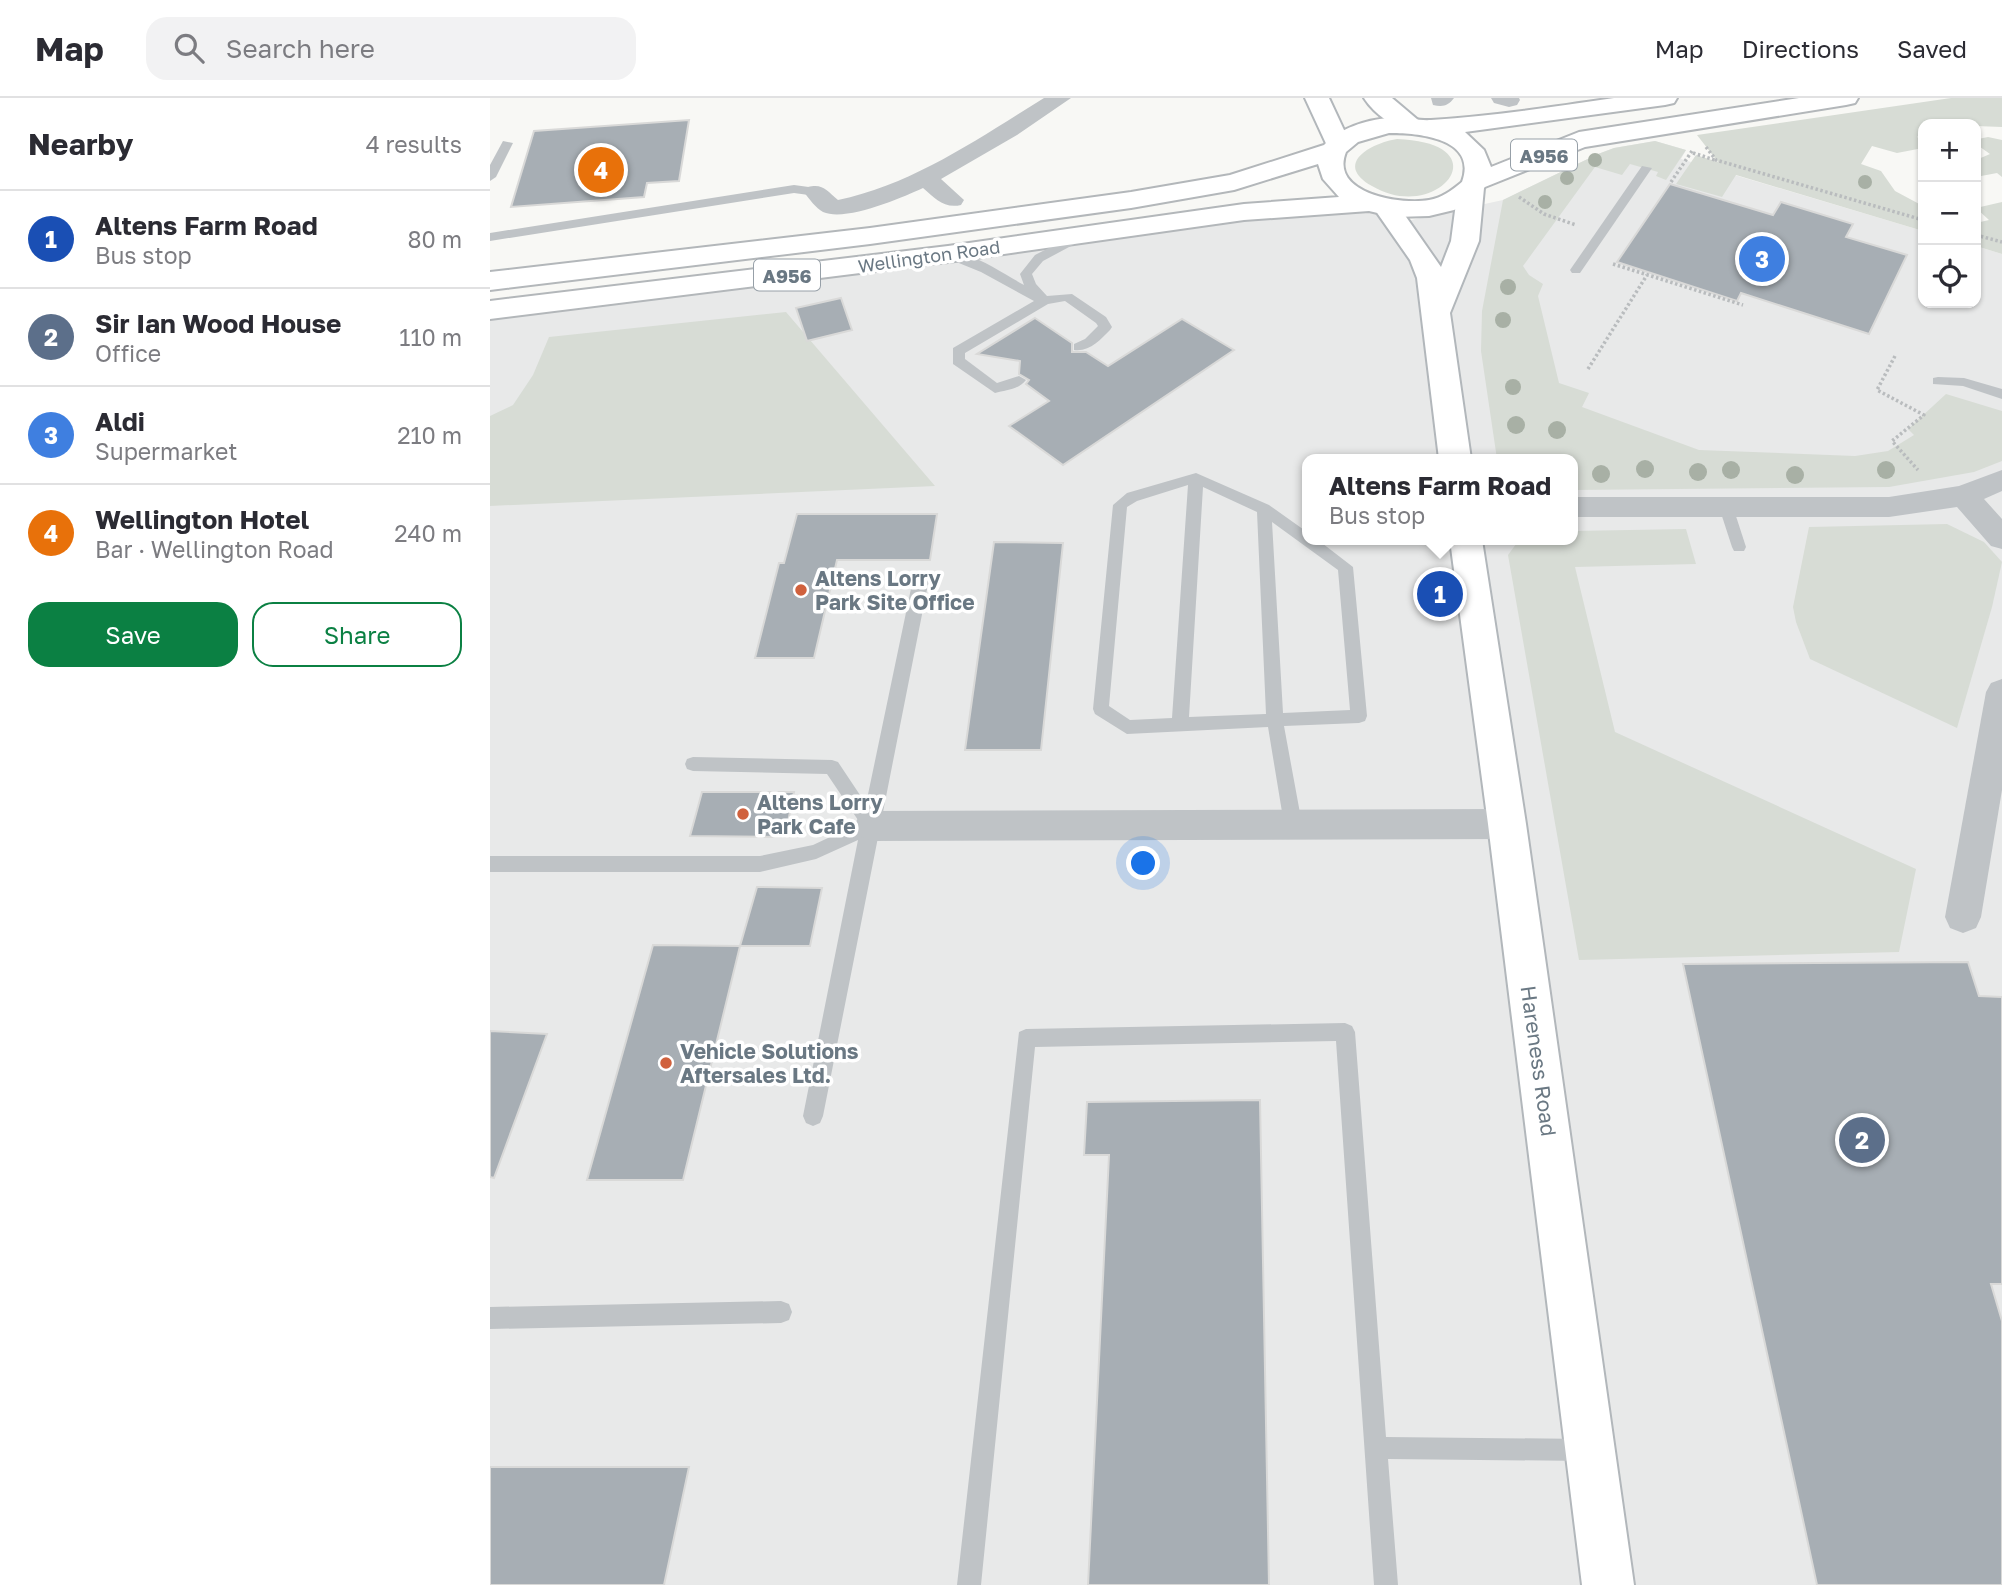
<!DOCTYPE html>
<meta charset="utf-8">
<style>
:root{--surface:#fff;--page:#f2f2f3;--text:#2b2b33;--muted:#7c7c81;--line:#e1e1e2;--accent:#0b8043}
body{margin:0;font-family:"Golos Text",sans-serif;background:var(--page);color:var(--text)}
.controls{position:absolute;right:21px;top:21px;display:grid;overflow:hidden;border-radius:14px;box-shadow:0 2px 5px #0004}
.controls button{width:63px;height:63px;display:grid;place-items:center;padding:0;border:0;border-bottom:2px solid var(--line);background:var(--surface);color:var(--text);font:35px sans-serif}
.you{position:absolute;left:654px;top:766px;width:24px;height:24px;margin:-18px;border:5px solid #fff;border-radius:50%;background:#1a73e8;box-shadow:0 0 0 10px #1a73e833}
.badge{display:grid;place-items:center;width:46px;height:46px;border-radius:50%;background:var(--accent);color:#fff;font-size:23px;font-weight:700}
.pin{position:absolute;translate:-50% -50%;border:4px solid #fff;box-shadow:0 2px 7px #0006}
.popup{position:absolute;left:812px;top:356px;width:276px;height:91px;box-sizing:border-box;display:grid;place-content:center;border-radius:14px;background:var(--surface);filter:drop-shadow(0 2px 5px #0005);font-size:23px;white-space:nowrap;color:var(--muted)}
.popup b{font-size:26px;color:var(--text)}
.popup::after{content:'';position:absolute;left:50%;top:100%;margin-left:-14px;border:14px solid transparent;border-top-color:var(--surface)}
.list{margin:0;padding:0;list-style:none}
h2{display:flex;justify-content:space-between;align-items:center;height:91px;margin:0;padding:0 28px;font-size:30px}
h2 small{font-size:23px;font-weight:400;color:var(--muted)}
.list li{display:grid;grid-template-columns:46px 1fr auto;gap:21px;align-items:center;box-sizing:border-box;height:98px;padding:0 28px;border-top:2px solid var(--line)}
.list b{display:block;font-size:26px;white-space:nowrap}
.list p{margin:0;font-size:23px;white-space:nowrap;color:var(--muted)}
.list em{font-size:23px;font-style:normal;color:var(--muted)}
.actions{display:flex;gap:14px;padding:21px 28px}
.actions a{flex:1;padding:16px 0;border:2px solid var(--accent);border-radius:21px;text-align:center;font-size:24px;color:var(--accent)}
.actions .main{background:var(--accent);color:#fff}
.icon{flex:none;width:38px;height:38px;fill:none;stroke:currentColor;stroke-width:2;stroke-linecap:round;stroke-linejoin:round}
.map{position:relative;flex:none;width:1512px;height:1487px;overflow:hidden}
header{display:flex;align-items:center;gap:42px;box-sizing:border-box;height:98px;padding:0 35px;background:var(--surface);border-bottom:2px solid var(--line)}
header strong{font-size:33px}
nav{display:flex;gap:38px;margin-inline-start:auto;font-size:24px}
.search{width:490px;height:63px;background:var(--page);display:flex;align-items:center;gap:18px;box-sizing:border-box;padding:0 24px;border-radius:21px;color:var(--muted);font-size:26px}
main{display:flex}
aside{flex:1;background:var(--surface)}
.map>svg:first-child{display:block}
.built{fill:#e8e9e9;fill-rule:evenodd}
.green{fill:#d7dcd5}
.building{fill:#a7aeb4;stroke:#d9d9d8;stroke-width:2}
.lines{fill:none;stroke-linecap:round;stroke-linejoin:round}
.secondary-casing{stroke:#b2b7bb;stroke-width:4}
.primary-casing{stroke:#b3b7ba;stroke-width:4}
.path{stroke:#b9bcbe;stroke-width:3.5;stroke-dasharray:2.5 2.5;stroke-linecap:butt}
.service{fill:#bfc3c6;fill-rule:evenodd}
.minor{fill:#bfc3c6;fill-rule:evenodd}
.secondary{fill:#fff;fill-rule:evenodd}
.primary{fill:#fff;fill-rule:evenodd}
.tree{fill:#a8b0a5}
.poi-dot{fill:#d0613d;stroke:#fff;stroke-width:2.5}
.labels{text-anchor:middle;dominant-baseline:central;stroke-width:7;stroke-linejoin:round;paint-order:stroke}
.far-street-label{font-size:18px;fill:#6a7883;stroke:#fff}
.shield{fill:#fff;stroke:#97a0a8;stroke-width:2}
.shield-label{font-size:19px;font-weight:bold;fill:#6a7883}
.poi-label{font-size:21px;font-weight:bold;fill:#6a7883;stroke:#fff;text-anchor:start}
.street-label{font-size:21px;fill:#6a7883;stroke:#fff}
</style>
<header>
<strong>Map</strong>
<div class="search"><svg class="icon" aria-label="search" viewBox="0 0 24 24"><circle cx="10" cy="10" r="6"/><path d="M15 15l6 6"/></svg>Search here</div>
<nav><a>Map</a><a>Directions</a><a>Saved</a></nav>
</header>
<main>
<aside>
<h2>Nearby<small>4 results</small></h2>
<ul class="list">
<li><span class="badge" style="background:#1a4fb4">1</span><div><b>Altens Farm Road</b><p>Bus stop</p></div><em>80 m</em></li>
<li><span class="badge" style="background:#5c6f8a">2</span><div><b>Sir Ian Wood House</b><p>Office</p></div><em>110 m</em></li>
<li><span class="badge" style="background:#3f7fe0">3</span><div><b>Aldi</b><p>Supermarket</p></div><em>210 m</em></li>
<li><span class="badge" style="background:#e8710a">4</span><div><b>Wellington Hotel</b><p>Bar · Wellington Road</p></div><em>240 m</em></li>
</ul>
<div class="actions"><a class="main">Save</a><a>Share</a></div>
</aside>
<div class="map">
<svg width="1512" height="1487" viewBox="0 0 1512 1487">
<rect width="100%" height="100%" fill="#f8f8f5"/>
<path class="built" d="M1165,43L1196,52L1191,61L1433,133V205H1486V148L1512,156V1487H0V212L879,105L912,124L1013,102L1108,56L1124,50ZM817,361H1083V442H817Z"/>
<g class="green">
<polygon points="1461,0 1512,0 1512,29 1433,26 1433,34 1427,39 1433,42 1433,50 1407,55 1382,48 1371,66 1391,73 1405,93 1433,108 1433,133 1246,77 1232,99 1186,86 1206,57 1228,64 1207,37"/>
<polygon points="1498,39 1512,42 1512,79 1507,75 1486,79 1486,62 1500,56 1486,46 1488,41"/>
<path d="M907,41C1014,45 947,127 882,88C843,66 881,45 907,41Z"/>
<polygon points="1165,43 1196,52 1176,82 1166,78 1168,74 1140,66 1132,77 1105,69 1033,168 1039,177 1053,186 1048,198 1069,285 1099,295 1092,309 1209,352 1365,358 1398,353 1424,337 1418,331 1456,296 1512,313 1512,363 1484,374 1399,389 1083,392 1083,361 1007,361 991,253 992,213 1013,102 1108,56 1124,50"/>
<polygon points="1512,104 1512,156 1486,148 1486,125 1499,122 1486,110"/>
<polygon points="296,214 445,388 0,408 0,318 23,307 43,277 59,239"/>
<polygon points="1457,426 1494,444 1512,464 1502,509 1467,630 1320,561 1306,524 1303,509 1319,429"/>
<polygon points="1196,431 1206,466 1085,469 1125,634 1426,771 1409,854 1089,862 1018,457 1029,442 1083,442 1083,433"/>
</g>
<g class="building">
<polygon points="199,22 189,83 157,85 154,99 21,109 44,33"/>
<polygon points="1180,86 1283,117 1291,104 1363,126 1356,139 1417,157 1379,236 1251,195 1247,203 1127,164"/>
<polygon points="351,200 362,232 317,243 306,210"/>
<polygon points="545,220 582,245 582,254 596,254 618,268 692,221 744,252 573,367 519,328 559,303 536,286 539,282 529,276 530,263 487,256"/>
<polygon points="307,416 447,416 440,462 347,462 324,560 265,560 289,465 294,465"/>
<polygon points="504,444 573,445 551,652 475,652"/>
<polygon points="212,694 304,694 295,739 200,738"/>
<polygon points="267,789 332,790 320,848 250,848"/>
<polygon points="163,847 250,848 193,1082 97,1082"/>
<polygon points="1478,864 1489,898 1512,899 1512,1186 1501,1186 1512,1223 1512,1487 1327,1487 1193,866"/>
<polygon points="0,933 57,936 4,1080 0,1079"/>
<polygon points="770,1002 779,1487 598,1487 619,1057 594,1057 597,1004"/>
<polygon points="0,1369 199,1369 174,1487 0,1487"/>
</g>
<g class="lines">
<defs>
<g id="secondary">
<polygon points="815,0 839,0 861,47 857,52 848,55 839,52"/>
<path d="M874,0H902L934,27L930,32C911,37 884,16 874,0Z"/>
<polygon points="981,82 990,84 994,90 989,143 960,215 981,361 949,361 927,180 920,162 883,109 887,103 896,101 905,103 951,169 961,143 968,90 972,84"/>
<polygon points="960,442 992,442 1036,726 1144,1487 1092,1487 998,726"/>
</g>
<path id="primary" d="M1124,0H1187L1184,5L1175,7L975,34L994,52L1001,69L1089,34L1309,0H1368L1365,5L1356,7L1095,49L995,89L978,105L964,112L939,118L905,119L879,113L754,122L458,164L0,221V203L458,148L754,106L849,99L833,81L828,66L744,92L641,110L380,146L0,192V174L380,130L641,94L740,77L834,47C850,30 876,22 898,20C912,18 927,23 941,22C1002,18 1063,9 1124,0ZM899,35C928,35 988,40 972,84C962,92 952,100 939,102C912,107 839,96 856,54L868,44Z"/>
</defs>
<use href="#secondary" class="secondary-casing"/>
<use href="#primary" class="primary-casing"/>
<g class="path">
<polyline points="1216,49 1226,62 1433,122"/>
<polyline points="1203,55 1225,62"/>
<polyline points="1181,84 1202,53"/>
<polyline points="1029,99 1054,116 1086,127"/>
<polyline points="1486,137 1512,144"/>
<polyline points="1123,166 1253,207"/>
<polyline points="1405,258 1387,292 1434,317 1402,343 1428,372"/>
<polyline points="1098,271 1157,177"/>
</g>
<g class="service">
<polygon points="13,43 23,45 6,79 0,83 0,67"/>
<polygon points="1152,68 1162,70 1090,175 1082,175 1080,172"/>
<polygon points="304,87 326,90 332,94 326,98 304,95 0,143 0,135"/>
<path d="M590,134L594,135V141L553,163L542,176L546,186L557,198L582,196L616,219L622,229L620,232C610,242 600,254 584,252V246L595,241L608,228L606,225L575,203L558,206L475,255V261L507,285L529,278L536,282C528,292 516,292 505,295L463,266V250L544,203L491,174L454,159V153C476,150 514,176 534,187L530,176L545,157Z"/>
<polygon points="1448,279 1474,280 1512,291 1512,301 1473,288 1443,286 1443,280"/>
<path d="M706,375L779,407L817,434V442H828L863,469L877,618L875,623L869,625L794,628L812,726L809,731L803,733L797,731L794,726L778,629L637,636L605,616L603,611L623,407L637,395ZM698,387L682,620L640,622L619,608L637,409L647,403ZM713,389L767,414L776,616L699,619ZM782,424L848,472L860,612L793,615Z"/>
<polygon points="1236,404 1243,409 1256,449 1254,453 1244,453 1242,449 1229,409"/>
<polygon points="431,475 439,481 333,1018 330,1025 323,1028 316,1025 313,1018 368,742 326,761 270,774 0,774 0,758 270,758 323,747 370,725 337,676 203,673 197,671 195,666 197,661 203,659 342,662 348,664 376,706 423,481"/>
<polygon points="855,925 862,928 865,934 896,1339 1097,1341 1105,1344 1108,1352 1105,1360 1097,1363 898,1361 908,1487 884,1487 846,943 545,949 491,1487 467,1487 529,934 536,931"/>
<polygon points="291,1203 299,1206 302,1214 299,1222 291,1225 0,1231 0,1209"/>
</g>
<g class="minor">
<path d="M554,0H581L527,37L451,81L474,102L471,107C454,111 445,100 433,90C411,100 356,124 333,114C326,110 319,101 314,94L318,89C333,85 337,93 348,102C424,86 489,40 554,0Z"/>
<path d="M941,0H964C958,8 953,9 943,7Z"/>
<polygon points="1001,0 1029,0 1030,2 1027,7 1019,9 1004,5"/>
<polygon points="1512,372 1512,393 1494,401 1512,421 1512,451 1501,448 1467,409 1399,419 1083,419 1083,399 1399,399 1469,388"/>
<polygon points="1512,581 1512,692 1491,819 1486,830 1473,835 1460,830 1455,819 1496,594 1501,585"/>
<polygon points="1017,711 1029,716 1034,726 1029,736 1017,741 381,743 369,738 364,728 369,718 381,713"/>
</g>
<use href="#secondary" class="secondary"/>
<use href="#primary" class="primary"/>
</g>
<g class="tree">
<circle cx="1105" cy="62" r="7"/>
<circle cx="1077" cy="80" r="7"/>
<circle cx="1375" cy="84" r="7"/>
<circle cx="1055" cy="104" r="7"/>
<circle cx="1018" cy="189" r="8"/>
<circle cx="1013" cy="222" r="8"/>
<circle cx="1023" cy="289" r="8"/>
<circle cx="1026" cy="327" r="9"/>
<circle cx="1067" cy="332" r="9"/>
<circle cx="1155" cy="371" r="9"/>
<circle cx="1241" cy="372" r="9"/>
<circle cx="1396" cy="372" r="9"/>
<circle cx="1208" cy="374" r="9"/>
<circle cx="1111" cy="376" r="9"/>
<circle cx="1305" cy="377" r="9"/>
</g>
<g class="poi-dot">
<circle cx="311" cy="492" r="7"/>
<circle cx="253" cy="716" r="7"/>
<circle cx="176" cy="965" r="7"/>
</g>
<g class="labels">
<g class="far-street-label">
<text transform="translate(439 158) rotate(-8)">Wellington Road</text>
</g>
<g class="shield">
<rect x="1021" y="41.5" width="66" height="31" rx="5"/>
<rect x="264" y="161.5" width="66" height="31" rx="5"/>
</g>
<g class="shield-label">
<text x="1054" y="57">A956</text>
<text x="297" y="177">A956</text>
</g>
<g class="poi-label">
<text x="325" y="480">Altens Lorry<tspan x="325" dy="24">Park Site Office</tspan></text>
<text x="267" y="704">Altens Lorry<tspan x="267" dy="24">Park Cafe</tspan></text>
<text x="190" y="953">Vehicle Solutions<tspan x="190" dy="24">Aftersales Ltd.</tspan></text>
</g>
<g class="street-label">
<text transform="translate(1049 963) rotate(82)">Hareness Road</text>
</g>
</g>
</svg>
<div class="controls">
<button>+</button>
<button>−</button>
<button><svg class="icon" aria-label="locate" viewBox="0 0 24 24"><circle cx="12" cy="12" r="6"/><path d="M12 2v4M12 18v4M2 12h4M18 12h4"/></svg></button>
</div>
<div class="you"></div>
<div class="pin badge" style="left:950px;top:496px;background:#1a4fb4">1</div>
<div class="popup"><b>Altens Farm Road</b>Bus stop</div>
<div class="pin badge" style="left:1372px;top:1042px;background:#5c6f8a">2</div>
<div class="pin badge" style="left:1272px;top:161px;background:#3f7fe0">3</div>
<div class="pin badge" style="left:111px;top:72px;background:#e8710a">4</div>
</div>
</main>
